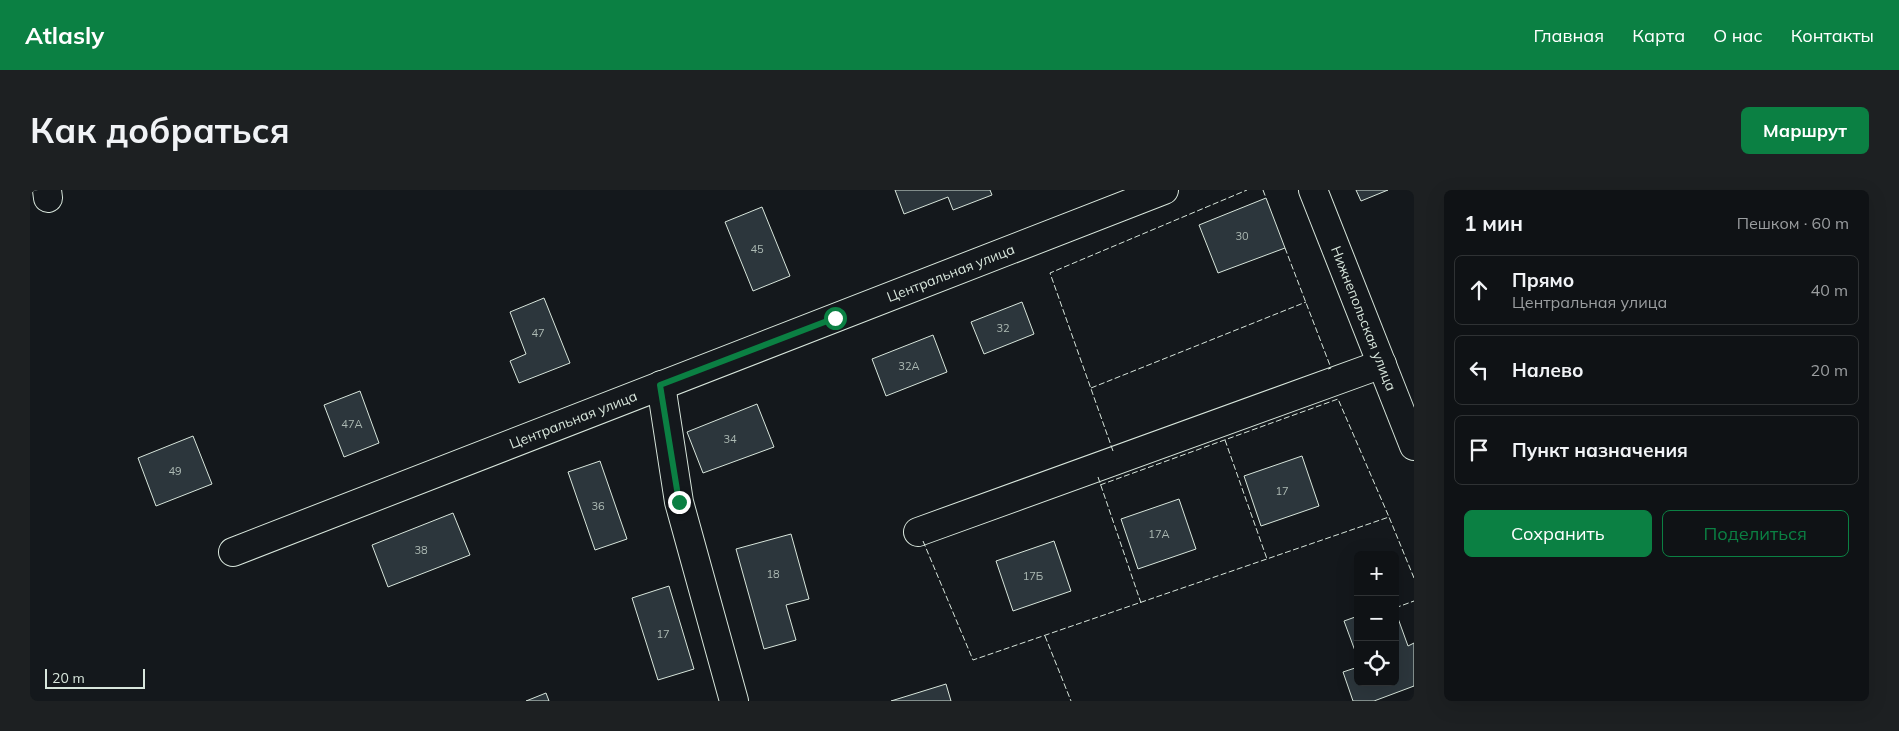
<!DOCTYPE html>
<html lang="ru">
<meta charset="utf-8">
<style>
:root{--surface:#0f1215;--page:#1d2022;--text:#f1f3f6;--muted:#9b9ea0;--line:#2f3234;--accent:#0b8043}
body{margin:0;font-family:Mulish,sans-serif;background:var(--page);color:var(--text)}
.controls{position:absolute;right:15px;bottom:15px;display:grid;overflow:hidden;border-radius:8px;box-shadow:0 5px 20px #0002}
.controls button{width:45px;height:45px;display:grid;place-items:center;padding:0;border:0;border-bottom:1px solid var(--line);background:var(--surface);color:var(--text);font:25px sans-serif}
.scale{position:absolute;left:15px;bottom:12px;width:100px;box-sizing:border-box;padding-left:5px;border:2px solid #d8e6dc;border-top:0;font-size:14px;line-height:18px;white-space:nowrap;color:#d8e6dc;-webkit-text-stroke:4px #14181c;paint-order:stroke}
.stop{position:absolute;width:15px;height:15px;margin:-11px;border:4px solid #0b8043;border-radius:50%;background:#fff}
.stop.end{background:#0b8043;border-color:#fff;box-shadow:0 1px 5px #0008}
.list{margin:0;padding:0;list-style:none}
h2{display:flex;justify-content:space-between;align-items:center;height:65px;margin:0;padding:0 20px;font-size:21px}
h2 small{font-size:16px;font-weight:400;color:var(--muted)}
.list li{display:grid;grid-template-columns:32px 1fr auto;gap:15px;align-items:center;box-sizing:border-box;height:70px;margin:0 10px 10px;padding:0 10px;border:1px solid var(--line);border-radius:8px}
.list b{display:block;font-size:19px;white-space:nowrap}
.list p{margin:0;font-size:16px;white-space:nowrap;color:var(--muted)}
.list em{font-size:16px;font-style:normal;color:var(--muted)}
.actions{display:flex;gap:10px;padding:15px 20px}
.actions a{flex:1;padding:11px 0;border:1px solid var(--accent);border-radius:8px;text-align:center;font-size:18px;color:var(--accent)}
.actions .main{background:var(--accent);color:#fff}
.icon{flex:none;width:28px;height:28px;fill:none;stroke:currentColor;stroke-width:2;stroke-linecap:round;stroke-linejoin:round}
.map{position:relative;flex:none;width:1384px;height:511px;overflow:hidden;border-radius:8px}
header{display:flex;align-items:center;gap:30px;box-sizing:border-box;height:70px;padding:0 25px;background:var(--accent);color:#fff}
header strong{font-size:24px}
nav{display:flex;gap:28px;margin-inline-start:auto;font-size:18px}
.intro{display:flex;align-items:center;justify-content:space-between;box-sizing:border-box;height:120px;padding:0 30px}
h1{margin:0;font-size:35px}
.button{padding:12px 22px;border-radius:8px;background:var(--accent);color:#fff;font-size:18px;font-weight:700}
main{display:flex;gap:30px;padding:0 30px}
aside{flex:1;background:var(--surface);border-radius:8px;box-shadow:0 5px 20px #0002}
.map>svg:first-child{display:block}
.building{fill:#2c363c;stroke:#d8e6dc}
.lines{fill:none;stroke-linecap:round;stroke-linejoin:round}
.street-casing{stroke:#d8e6dc;stroke-width:30}
.street{stroke:#14181c;stroke-width:28}
.fence{stroke:#d8e6dc;stroke-width:1;stroke-dasharray:6 2.5;stroke-linecap:butt}
.route{stroke:#0b8043;stroke-width:6}
.labels{text-anchor:middle;dominant-baseline:central;stroke-width:4;stroke-linejoin:round;paint-order:stroke}
.number-label{font-size:11px;fill:#adbab4}
.street-label{font-size:14px;fill:#d8e6dc;stroke:#14181c}
</style>
<header>
<strong>Atlasly</strong>
<nav><a>Главная</a><a>Карта</a><a>О нас</a><a>Контакты</a></nav>
</header>
<div class="intro"><h1>Как добраться</h1><a class="button">Маршрут</a></div>
<main>
<div class="map">
<svg width="1384" height="511" viewBox="0 0 1384 511">
<rect width="100%" height="100%" fill="#14181c"/>
<g class="building">
<polygon points="865,0 960,0 962,5 923,20 918,7 874,24"/>
<polygon points="1326,0 1358,0 1331,11"/>
<polygon points="1236,8 1255,58 1188,83 1169,35"/>
<polygon points="732,17 760,86 723,101 695,32"/>
<polygon points="514,108 540,173 489,193 480,171 496,164 480,122"/>
<polygon points="992,112 1004,144 954,164 941,132"/>
<polygon points="903,145 917,182 856,206 842,169"/>
<polygon points="330,201 349,253 314,267 294,215"/>
<polygon points="727,214 744,257 673,283 657,242"/>
<polygon points="163,246 182,294 126,316 108,268"/>
<polygon points="1272,266 1289,316 1231,336 1214,286"/>
<polygon points="570,271 597,349 565,360 538,282"/>
<polygon points="1149,309 1166,359 1108,379 1091,329"/>
<polygon points="423,323 440,365 358,397 342,355"/>
<polygon points="761,344 779,409 756,415 766,450 734,459 706,359"/>
<polygon points="1024,351 1041,401 983,421 966,371"/>
<polygon points="639,396 664,479 628,490 602,408"/>
<polygon points="1365,420 1378,456 1384,453 1384,496 1344,511 1323,511 1313,482 1328,477 1328,492 1365,492"/>
<polygon points="1328,426 1328,469 1314,431"/>
<polygon points="916,494 921,511 861,511"/>
<polygon points="516,503 519,511 496,511"/>
</g>
<g class="lines">
<defs>
<g id="street">
<polyline points="17,0 18,8"/>
<path id="s1" d="M1283,0L1384,256"/>
<polyline points="631,195 649,312 704,511"/>
<polyline points="888,342 1352,174"/>
<path id="s2" d="M203,362L1134,0"/>
</g>
</defs>
<use href="#street" class="street-casing"/>
<use href="#street" class="street"/>
<g class="fence">
<polyline points="1233,0 1236,8"/>
<polyline points="1255,58 1301,178 1298,179"/>
<polyline points="1061,198 1276,112"/>
<polyline points="1195,250 1237,369"/>
<polyline points="1083,261 1020,83 1217,0"/>
<polyline points="1068,287 1111,413"/>
<polyline points="1070,295 1308,209 1359,327"/>
<polyline points="893,351 943,470 1359,327 1384,388"/>
<polyline points="1365,418 1384,411"/>
<polyline points="1015,446 1041,511"/>
</g>
</g>
<g class="lines">
<polyline class="route" points="649,312 630,195 805,128"/>
</g>
<g class="labels">
<g class="number-label">
<text x="1212" y="46">30</text>
<text x="727" y="59">45</text>
<text x="973" y="138">32</text>
<text x="508" y="143">47</text>
<text x="879" y="176">32А</text>
<text x="322" y="234">47А</text>
<text x="700" y="249">34</text>
<text x="145" y="281">49</text>
<text x="1252" y="301">17</text>
<text x="568" y="316">36</text>
<text x="1129" y="344">17А</text>
<text x="391" y="360">38</text>
<text x="743" y="384">18</text>
<text x="1003" y="386">17Б</text>
<text x="633" y="444">17</text>
</g>
<g class="street-label">
<text stroke="none"><textPath href="#s2" startOffset="770">Центральная улица</textPath></text>
<text stroke="none"><textPath href="#s1" startOffset="138">Нижнепольская улица</textPath></text>
<text stroke="none"><textPath href="#s2" startOffset="365">Центральная улица</textPath></text>
</g>
</g>
</svg>
<div class="controls">
<button>+</button>
<button>−</button>
<button><svg class="icon" aria-label="locate" viewBox="0 0 24 24"><circle cx="12" cy="12" r="6"/><path d="M12 2v4M12 18v4M2 12h4M18 12h4"/></svg></button>
</div>
<div class="scale">20 m</div>
<div class="stop" style="left:805px;top:128px"></div>
<div class="stop end" style="left:649px;top:312px"></div>
</div>
<aside>
<h2>1 мин<small>Пешком · 60 m</small></h2>
<ul class="list">
<li><svg class="icon" aria-label="ahead" viewBox="0 0 24 24"><path d="M12 20V5M6 11l6-6 6 6"/></svg><div><b>Прямо</b><p>Центральная улица</p></div><em>40 m</em></li>
<li><svg class="icon" aria-label="left" viewBox="0 0 24 24"><path d="M17 20v-9H6M10 6l-5 5 5 5"/></svg><div><b>Налево</b></div><em>20 m</em></li>
<li><svg class="icon" aria-label="arrive" viewBox="0 0 24 24"><path d="M6 21V4h12l-3 4 3 4H6"/></svg><div><b>Пункт назначения</b></div></li>
</ul>
<div class="actions"><a class="main">Сохранить</a><a>Поделиться</a></div>
</aside>
</main>
